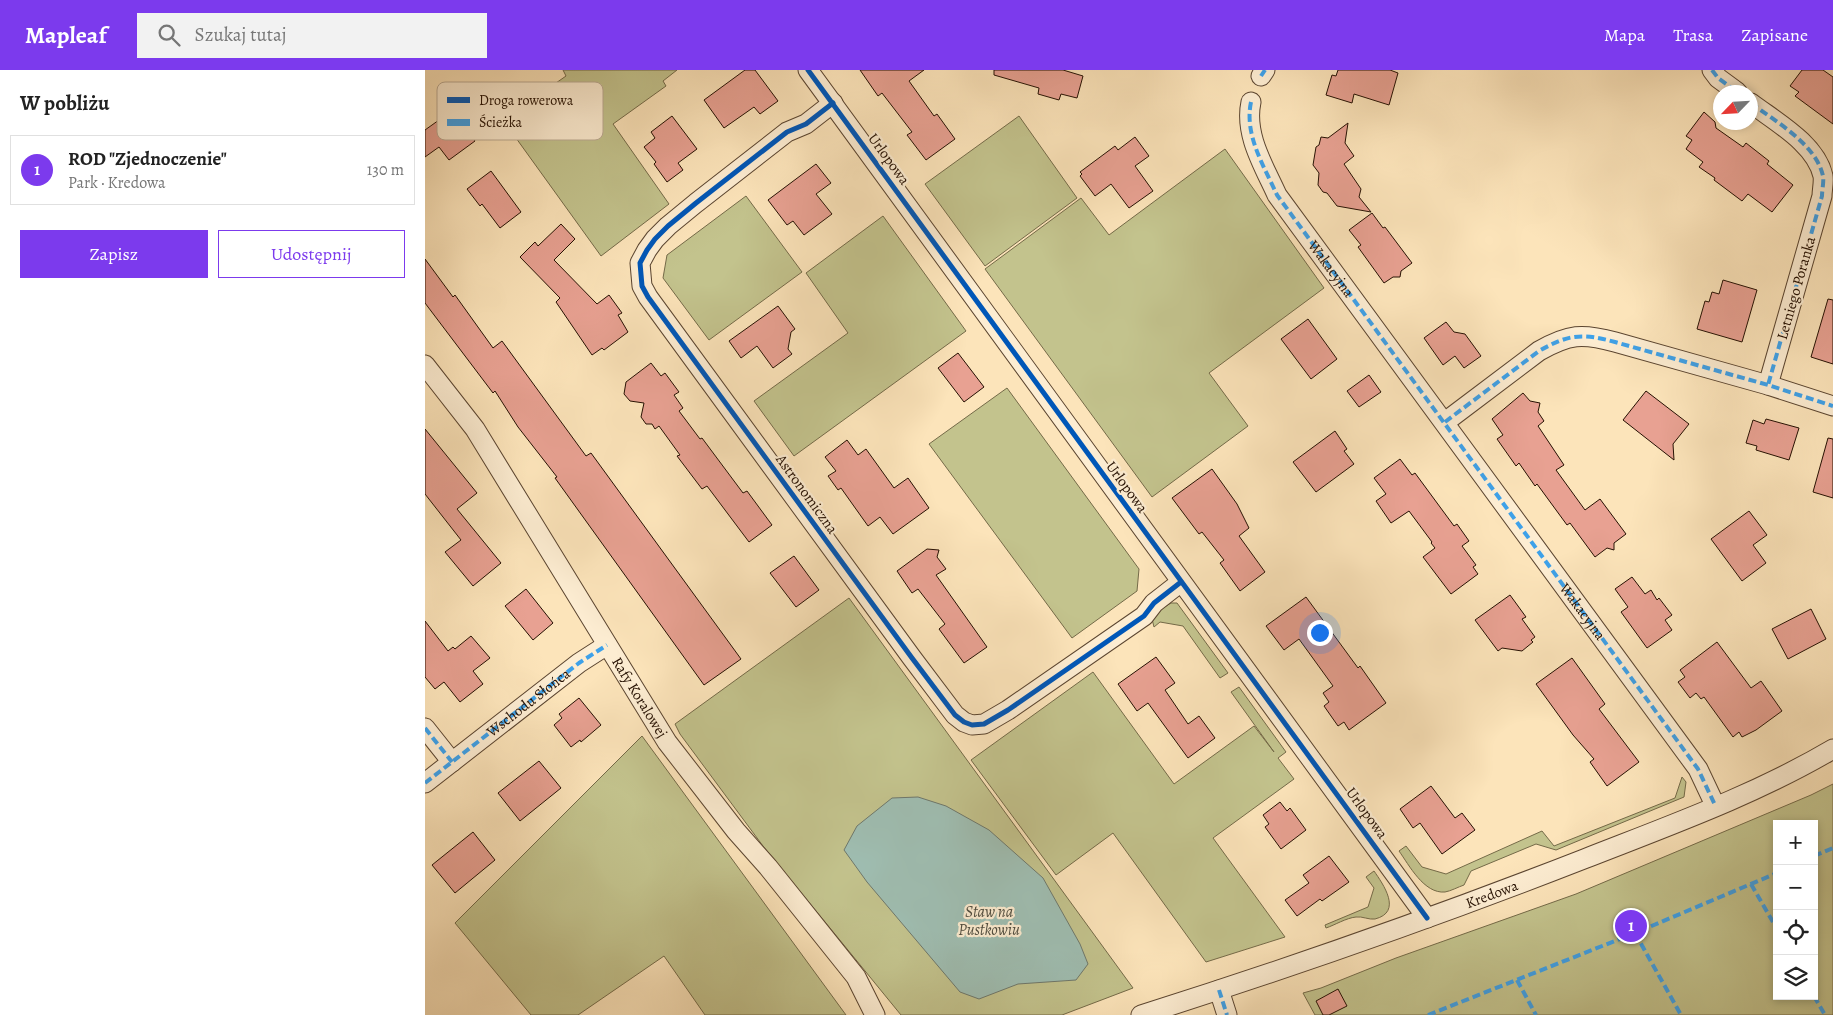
<!DOCTYPE html>
<html lang="pl">
<meta charset="utf-8">
<style>
:root{--surface:#fff;--page:#f2f2f2;--text:#222;--muted:#767676;--line:#e0e0e0;--accent:#7c3aed}
body{margin:0;font-family:Alegreya,serif;background:var(--page);color:var(--text)}
.controls{position:absolute;right:15px;bottom:15px;display:grid;overflow:hidden;border-radius:0px;box-shadow:0 2px 8px #0003}
.controls button{width:45px;height:45px;display:grid;place-items:center;padding:0;border:0;border-bottom:1px solid var(--line);background:var(--surface);color:var(--text);font:25px sans-serif}
.compass{position:absolute;left:1288px;top:15px;width:45px;height:45px;border-radius:50%;background:var(--surface);box-shadow:0 2px 8px #0003;rotate:245deg}
.you{position:absolute;left:894px;top:562px;width:18px;height:18px;margin:-12px;border:4px solid #fff;border-radius:50%;background:#1a73e8;box-shadow:0 0 0 8px #1a73e833}
.badge{display:grid;place-items:center;width:32px;height:32px;border-radius:50%;background:var(--accent);color:#fff;font-size:16px;font-weight:700}
.pin{position:absolute;translate:-50% -50%;border:2px solid #fff;box-shadow:0 1px 5px #0006}
.list{margin:0;padding:0;list-style:none}
h2{display:flex;justify-content:space-between;align-items:center;height:65px;margin:0;padding:0 20px;font-size:21px}
h2 small{font-size:16px;font-weight:400;color:var(--muted)}
.list li{display:grid;grid-template-columns:32px 1fr auto;gap:15px;align-items:center;box-sizing:border-box;height:70px;margin:0 10px 10px;padding:0 10px;border:1px solid var(--line);border-radius:0px}
.list b{display:block;font-size:19px;white-space:nowrap}
.list p{margin:0;font-size:16px;white-space:nowrap;color:var(--muted)}
.list em{font-size:16px;font-style:normal;color:var(--muted)}
.actions{display:flex;gap:10px;padding:15px 20px}
.actions a{flex:1;padding:11px 0;border:1px solid var(--accent);border-radius:0px;text-align:center;font-size:18px;color:var(--accent)}
.actions .main{background:var(--accent);color:#fff}
.icon{flex:none;width:28px;height:28px;fill:none;stroke:currentColor;stroke-width:2;stroke-linecap:round;stroke-linejoin:round}
.map{position:relative;flex:none;width:1408px;height:945px;overflow:hidden}
header{display:flex;align-items:center;gap:30px;box-sizing:border-box;height:70px;padding:0 25px;background:var(--accent);color:#fff}
header strong{font-size:24px}
nav{display:flex;gap:28px;margin-inline-start:auto;font-size:18px}
.search{width:350px;height:45px;background:var(--page);display:flex;align-items:center;gap:12px;box-sizing:border-box;padding:0 18px;border-radius:0px;color:var(--muted);font-size:19px}
main{display:flex}
aside{flex:1;background:var(--surface)}
.map>svg:first-child{display:block}
.green{fill:#c3c38d;stroke:#746a48;fill-rule:evenodd}
.water{fill:#9fbeb2;stroke:#6e786c}
.building{fill:#e8a192;stroke:#251002}
.lines{fill:none;stroke-linecap:round;stroke-linejoin:round}
.minor-casing{stroke:#5b4530;stroke-width:21}
.minor{stroke:#fdedd2;stroke-width:19}
.quiet{stroke:#3ea1e9;stroke-width:4;stroke-dasharray:8 4;stroke-linecap:butt}
.cycleway-casing{stroke:#fdedd2;stroke-width:8}
.cycleway{stroke:#0057b8;stroke-width:5}
.labels{text-anchor:middle;dominant-baseline:central;stroke-width:4.5;stroke-linejoin:round;paint-order:stroke}
.street-label{font-size:15px;fill:#251002;stroke:#fdedd2}
.water-label{font-size:16px;font-style:italic;fill:#504d40;stroke:#fdedd2}
.key{fill:#fdedd2;stroke:#bcab94;stroke-width:1}
.key-label{font-size:14px;fill:#251002}
</style>
<header>
<strong>Mapleaf</strong>
<div class="search"><svg class="icon" aria-label="search" viewBox="0 0 24 24"><circle cx="10" cy="10" r="6"/><path d="M15 15l6 6"/></svg>Szukaj tutaj</div>
<nav><a>Mapa</a><a>Trasa</a><a>Zapisane</a></nav>
</header>
<main>
<aside>
<h2>W pobliżu<small></small></h2>
<ul class="list">
<li><span class="badge">1</span><div><b>ROD &quot;Zjednoczenie&quot;</b><p>Park · Kredowa</p></div><em>130 m</em></li>
</ul>
<div class="actions"><a class="main">Zapisz</a><a>Udostępnij</a></div>
</aside>
<div class="map">
<svg width="1408" height="945" viewBox="0 0 1408 945">
<rect width="100%" height="100%" fill="#fce4ba"/>
<filter id="stains"><feTurbulence type="fractalNoise" baseFrequency=".004" numOctaves="4"/><feColorMatrix values="0 0 0 0 .2 0 0 0 0 .09 0 0 0 0 .02 0 0 0 .5 -.17"/></filter>
<radialGradient id="worn" r=".72"><stop offset=".6" stop-color="#630" stop-opacity="0"/><stop offset="1" stop-color="#630" stop-opacity=".3"/></radialGradient>
<g class="green">
<polygon points="138,0 252,0 238,11 241,16 188,54 244,134 176,186 78,50 141,6"/>
<polygon points="594,46 652,128 560,196 500,114"/>
<polygon points="800,79 899,218 784,303 823,356 727,427 560,199 656,128 684,165"/>
<polygon points="321,126 377,202 284,270 238,208 242,185"/>
<polygon points="458,146 541,261 369,386 329,331 423,263 381,203"/>
<polygon points="582,318 714,499 712,521 647,568 504,374"/>
<polygon points="424,528 708,918 637,945 476,945 338,776 255,664 250,654"/>
<polygon points="746,533 752,533 803,603 795,608 758,556 735,552 729,557 727,549 736,539"/>
<polygon points="668,602 749,714 829,656 849,682 806,622 814,617 861,682 853,688 869,709 788,768 860,867 781,892 688,763 631,805 546,690"/>
<polygon points="217,666 421,945 280,945 239,886 153,945 106,945 30,853"/>
<path d="M1257,707L1261,712L1259,727L1131,780L1111,774L1046,801L1039,815C1033,817 1026,821 1020,822C999,824 984,795 974,781L981,776L997,797L1021,804L1117,761L1129,776L1250,728Z"/>
<path d="M1408,714V945H890L878,923L896,918L971,888L1151,824L1386,725ZM1352,754H1389V926H1352Z"/>
<path d="M949,801C958,814 978,842 950,849C944,850 937,846 931,847C921,848 910,855 901,858L900,855L943,837L949,818L941,807Z"/>
</g>
<polygon class="water" points="493,727 521,736 564,760 618,808 655,874 663,894 651,910 593,914 554,929 535,922 442,812 419,780 432,756 467,728"/>
<g class="building">
<polygon points="320,0 330,0 353,31 335,44 329,37 299,58 279,30"/>
<polygon points="435,0 499,0 484,11 509,46 512,44 530,69 501,90 482,65 487,62 457,23 453,26"/>
<polygon points="569,0 638,0 658,6 652,28 636,24 634,30 613,24 614,18 569,5"/>
<polygon points="913,0 965,0 973,3 964,35 929,24 927,33 901,25 907,5 911,6"/>
<polygon points="1377,0 1398,0 1408,7 1408,54 1370,26 1374,22 1365,16"/>
<polygon points="28,40 50,71 24,90 14,77 0,87 0,60"/>
<polygon points="1279,42 1290,52 1291,58 1318,77 1321,73 1344,91 1342,94 1368,115 1347,142 1323,124 1317,131 1289,110 1290,108 1274,97 1278,92 1261,79 1267,70 1261,66"/>
<polygon points="247,46 272,79 253,93 258,100 242,112 229,94 231,92 219,77 230,68 226,62"/>
<polygon points="923,53 920,73 929,86 919,94 936,119 934,127 946,142 912,136 902,123 898,122 893,115 894,103 888,95 891,77 894,75 896,67 903,68"/>
<polygon points="710,67 724,86 710,96 728,121 704,138 686,114 670,126 655,106 657,104 655,102 690,76 693,80"/>
<polygon points="391,94 406,113 391,124 407,144 379,165 368,151 362,155 343,130"/>
<polygon points="66,101 96,142 75,158 57,134 55,136 42,119"/>
<polygon points="947,143 958,158 960,157 987,193 976,201 975,207 968,207 959,213 933,177 936,175 924,160"/>
<polygon points="136,154 150,169 129,190 172,234 184,225 197,243 193,245 203,262 179,280 177,278 167,285 131,232 135,228 95,187 110,172 113,176"/>
<polygon points="0,189 28,227 30,225 68,278 77,271 161,386 166,383 316,589 279,615 130,408 132,407 93,357 70,321 68,323 0,233"/>
<polygon points="1298,210 1332,220 1317,272 1272,259 1280,231 1284,232 1287,222 1294,224"/>
<polygon points="1403,229 1408,230 1408,294 1386,287"/>
<polygon points="353,236 370,259 366,262 363,279 367,284 348,298 332,276 316,288 304,271"/>
<polygon points="883,249 912,289 886,309 856,269"/>
<polygon points="1021,252 1029,262 1040,264 1056,286 1039,298 1030,286 1018,295 999,268"/>
<polygon points="533,283 559,317 539,332 513,298"/>
<polygon points="226,293 236,306 240,303 254,322 249,325 258,338 254,341 275,369 277,368 318,423 322,421 347,455 324,472 282,416 277,419 252,386 255,385 234,356 230,359 227,354 221,354 216,347 219,333 205,331 199,324 201,312"/>
<polygon points="944,305 956,322 934,337 922,321"/>
<polygon points="1221,321 1264,354 1248,374 1249,390 1198,350"/>
<polygon points="1098,323 1105,331 1115,333 1113,342 1119,351 1113,356 1139,395 1131,400 1160,440 1175,429 1201,464 1189,473 1189,480 1182,478 1170,487 1145,453 1142,455 1112,414 1110,416 1094,393 1091,396 1072,369 1078,365 1067,349"/>
<polygon points="1341,349 1374,358 1364,390 1331,380 1332,376 1321,373 1328,350 1339,354"/>
<polygon points="0,359 52,423 32,439 76,493 48,516 20,482 36,470 0,424"/>
<polygon points="910,361 922,379 919,381 929,394 891,422 868,392"/>
<polygon points="1403,368 1408,369 1408,428 1388,422"/>
<polygon points="422,370 433,385 441,379 469,418 483,408 504,438 468,464 455,447 443,456 416,418 413,420 403,406 411,401 400,387"/>
<polygon points="975,389 987,405 990,403 1029,456 1032,454 1044,471 1037,476 1051,495 1048,497 1053,504 1026,524 998,487 1010,478 1006,473 1007,472 984,441 966,453 951,431 961,424 949,408"/>
<polygon points="787,399 812,434 824,458 814,466 840,502 815,521 795,493 799,490 777,462 774,464 747,428"/>
<polygon points="1324,441 1342,465 1328,475 1341,493 1317,511 1286,469"/>
<polygon points="502,479 514,480 512,487 521,499 511,505 562,577 539,593 514,559 520,554 493,519 487,523 472,501"/>
<polygon points="369,486 394,520 371,537 345,503"/>
<polygon points="1207,507 1220,524 1226,520 1232,530 1234,528 1247,545 1240,550 1247,560 1222,578 1196,542 1203,537 1190,519"/>
<polygon points="101,519 128,553 108,570 80,536"/>
<polygon points="1085,525 1101,547 1097,549 1110,567 1106,570 1108,572 1097,581 1077,578 1073,581 1050,550"/>
<polygon points="881,527 933,598 935,596 961,633 924,660 919,652 913,656 899,636 904,632 898,623 908,616 874,569 859,580 841,556"/>
<polygon points="1386,539 1401,569 1363,589 1347,559"/>
<polygon points="0,551 23,581 28,577 30,579 46,566 65,588 48,601 58,614 35,632 19,612 10,619 0,607"/>
<polygon points="1292,572 1326,618 1336,611 1357,641 1331,660 1317,667 1314,662 1308,667 1279,627 1276,629 1271,623 1265,628 1253,612 1260,607 1255,600"/>
<polygon points="731,587 750,613 740,620 763,654 774,646 790,668 763,688 723,633 712,641 693,614"/>
<polygon points="1147,588 1180,634 1174,639 1214,692 1182,716 1165,692 1169,689 1148,665 1111,614"/>
<polygon points="154,628 176,655 156,672 155,670 146,677 129,655 137,648 134,644"/>
<polygon points="114,691 136,718 95,751 73,723"/>
<polygon points="1006,716 1030,748 1037,743 1050,760 1017,784 995,753 988,758 975,739"/>
<polygon points="855,732 862,741 865,738 881,760 856,779 840,757 844,754 838,745"/>
<polygon points="48,762 70,790 30,823 7,795"/>
<polygon points="904,786 924,812 897,831 895,829 872,846 860,830 884,813 878,805"/>
<polygon points="913,919 922,936 904,945 898,945 891,931"/>
</g>
<g class="lines">
<defs>
<g id="minor">
<polyline points="383,0 1002,848"/>
<polyline points="1287,0 1293,8 1312,22"/>
<polyline points="836,6 840,0"/>
<path d="M826,32C819,65 839,96 852,125L1273,699L1290,735"/>
<polyline points="408,33 381,54 362,62 271,133 243,156 230,169 222,180 215,193 217,216 223,227 487,588 530,645 539,652 547,655 559,654 583,640 719,546 729,533 756,512"/>
<path d="M1326,33C1351,52 1391,74 1398,106C1399,112 1397,120 1397,126L1343,315"/>
<path id="s1" d="M0,295L50,359L242,672L311,761L343,797L431,907L450,945"/>
<path d="M1020,352L1114,281C1144,264 1157,263 1190,272L1343,315L1408,336"/>
<polyline points="0,658 27,692"/>
<polyline points="0,713 154,593 182,575"/>
<polyline points="794,920 802,945"/>
<path id="s2" d="M716,945C865,898 1013,846 1159,789C1243,756 1330,725 1408,679"/>
</g>
</defs>
<use href="#minor" class="minor-casing"/>
<use href="#minor" class="minor"/>
<g class="quiet">
<polyline points="1287,0 1293,8 1312,22"/>
<polyline points="836,6 840,0"/>
<path id="s3" d="M826,32C819,65 839,96 852,125L1273,699L1290,735"/>
<path d="M1326,33C1351,52 1391,74 1398,106C1399,112 1397,120 1397,126L1343,315"/>
<path d="M1020,352L1114,281C1144,264 1157,263 1190,272L1343,315L1408,336"/>
<polyline points="0,658 27,692"/>
<path id="s4" d="M0,713L154,593L182,575"/>
<polyline points="1389,786 1408,778"/>
<polyline points="1326,814 1352,859"/>
<polyline points="1210,863 1256,945"/>
<polyline points="1092,910 1111,945"/>
<polyline points="794,920 802,945"/>
<polyline points="1389,926 1400,945"/>
<polyline points="1003,945 1210,863 1352,803"/>
</g>
<defs>
<g id="cycleway">
<polyline points="383,0 1002,848"/>
<polyline points="408,33 381,54 362,62 271,133 243,156 230,169 222,180 215,193 217,216 223,227 487,588 530,645 539,652 547,655 559,654 583,640 719,546 729,533 756,512"/>
</g>
</defs>
<use href="#cycleway" class="cycleway-casing"/>
<use href="#cycleway" class="cycleway"/>
</g>
<g class="labels">
<g class="street-label">
<text transform="translate(464 89) rotate(54)">Urlopowa</text>
<text stroke="none"><textPath href="#s3" startOffset="190">Wakacyjna</textPath></text>
<text transform="translate(1371 218) rotate(-74)">Letniego Poranka</text>
<text transform="translate(702 417) rotate(54)">Urlopowa</text>
<text transform="translate(382 424) rotate(54)">Astronomiczna</text>
<text stroke="none"><textPath href="#s3" startOffset="615">Wakacyjna</textPath></text>
<text stroke="none"><textPath href="#s1" startOffset="396">Rafy Koralowej</textPath></text>
<text stroke="none"><textPath href="#s4" startOffset="131">Wschodu Słońca</textPath></text>
<text transform="translate(942 743) rotate(54)">Urlopowa</text>
<text stroke="none"><textPath href="#s2" startOffset="371">Kredowa</textPath></text>
</g>
<g class="water-label">
<text x="564" y="842">Staw na<tspan x="564" dy="18">Pustkowiu</tspan></text>
</g>
</g>
<rect x="12" y="12" width="166" height="58" rx="8" class="key"/>
<rect x="22" y="27" width="23" height="6" fill="#0057b8"/>
<rect x="22" y="49" width="23" height="7" fill="#3ea1e9"/>
<g class="key-label">
<text x="54" y="35">Droga rowerowa</text>
<text x="54" y="57">Ścieżka</text>
</g>
<rect width="100%" height="100%" filter="url(#stains)"/>
<rect width="100%" height="100%" fill="url(#worn)"/>
</svg>
<div class="controls">
<button>+</button>
<button>−</button>
<button><svg class="icon" aria-label="locate" viewBox="0 0 24 24"><circle cx="12" cy="12" r="6"/><path d="M12 2v4M12 18v4M2 12h4M18 12h4"/></svg></button>
<button><svg class="icon" aria-label="layers" viewBox="0 0 24 24"><path d="M12 4l9 5-9 5-9-5zM3 14l9 5 9-5"/></svg></button>
</div>
<svg class="compass" viewBox="-18 -18 36 36"><path d="M0-13l5 13h-10z" fill="#e53935"/><path d="M0 13l5-13h-10z" fill="#767676"/></svg>
<div class="you"></div>
<div class="pin badge" style="left:1206px;top:856px">1</div>
</div>
</main>
